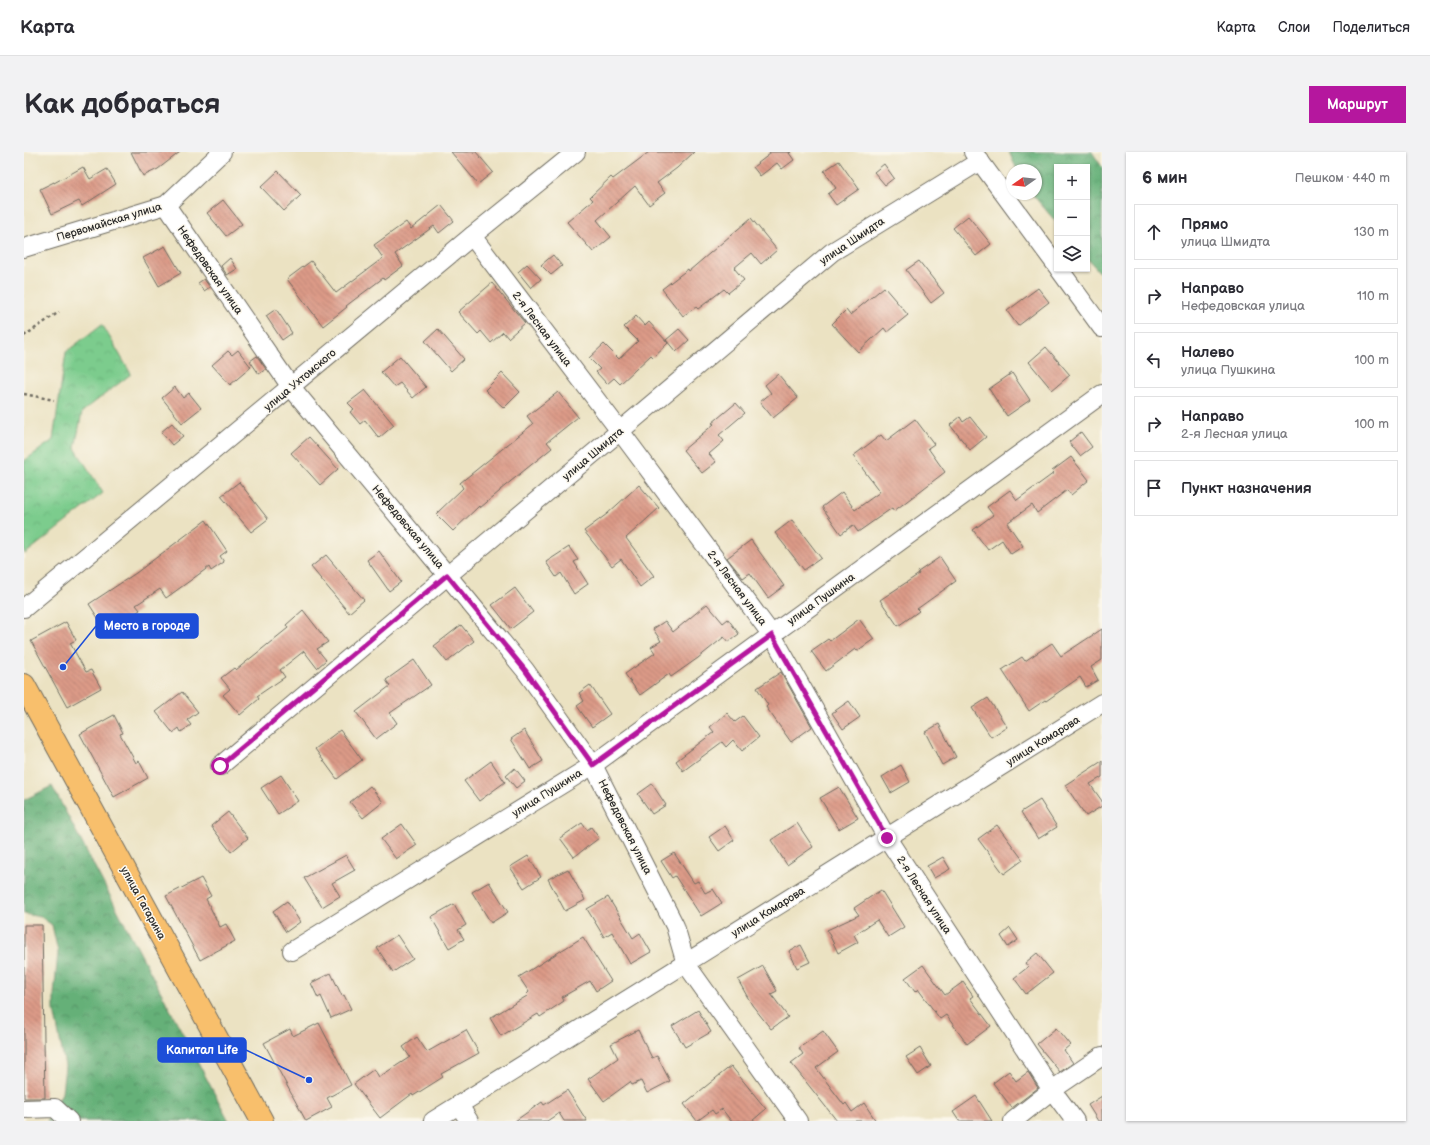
<!DOCTYPE html>
<html lang="ru">
<meta charset="utf-8">
<style>
:root{--surface:#fff;--page:#f2f2f3;--text:#2b2b33;--muted:#7c7c81;--line:#e1e1e2;--accent:#b5179e}
body{margin:0;font-family:"Balsamiq Sans",sans-serif;background:var(--page);color:var(--text)}
.controls{position:absolute;right:12px;top:12px;display:grid;overflow:hidden;border-radius:0px;box-shadow:0 1px 3px #0004}
.controls button{width:36px;height:36px;display:grid;place-items:center;padding:0;border:0;border-bottom:1px solid var(--line);background:var(--surface);color:var(--text);font:20px sans-serif}
.compass{position:absolute;left:982px;top:12px;width:36px;height:36px;border-radius:50%;background:var(--surface);box-shadow:0 1px 3px #0004;rotate:256deg}
.stop{position:absolute;width:12px;height:12px;margin:-9px;border:3px solid #b5179e;border-radius:50%;background:#fff}
.stop.end{background:#b5179e;border-color:#fff;box-shadow:0 1px 4px #0008}
.list{margin:0;padding:0;list-style:none}
h2{display:flex;justify-content:space-between;align-items:center;height:52px;margin:0;padding:0 16px;font-size:17px}
h2 small{font-size:13px;font-weight:400;color:var(--muted)}
.list li{display:grid;grid-template-columns:26px 1fr auto;gap:12px;align-items:center;box-sizing:border-box;height:56px;margin:0 8px 8px;padding:0 8px;border:1px solid var(--line);border-radius:0px}
.list b{display:block;font-size:15px;white-space:nowrap}
.list p{margin:0;font-size:13px;white-space:nowrap;color:var(--muted)}
.list em{font-size:13px;font-style:normal;color:var(--muted)}
.icon{flex:none;width:22px;height:22px;fill:none;stroke:currentColor;stroke-width:2;stroke-linecap:round;stroke-linejoin:round}
.map{position:relative;flex:none;width:1078px;height:969px;overflow:hidden;border-radius:0px}
header{display:flex;align-items:center;gap:24px;box-sizing:border-box;height:56px;padding:0 20px;background:var(--surface);border-bottom:1px solid var(--line)}
header strong{font-size:19px}
nav{display:flex;gap:22px;margin-inline-start:auto;font-size:14px}
.intro{display:flex;align-items:center;justify-content:space-between;box-sizing:border-box;height:96px;padding:0 24px}
h1{margin:0;font-size:28px}
.button{padding:10px 18px;border-radius:0px;background:var(--accent);color:#fff;font-size:14px;font-weight:700}
main{display:flex;gap:24px;padding:0 24px}
aside{flex:1;background:var(--surface);border-radius:0px;box-shadow:0 1px 3px #0004}
.map>svg:first-child{display:block}
.forest{fill:url(#forest-crowns);stroke:#486e52}
.park{fill:url(#park-crowns);stroke:#547c5c}
.building{fill:url(#building-back-hatch)}
.lines{fill:none;stroke-linecap:round;stroke-linejoin:round}
.minor-casing{stroke:#6e6b60;stroke-width:20}
.major-casing{stroke:#6e6b60;stroke-width:24}
.path{stroke:#6e6b60;stroke-width:2.5;stroke-dasharray:3 3;stroke-linecap:butt}
.minor{stroke:#fff;stroke-width:18}
.major{stroke:#f8bf6c;stroke-width:22}
.route{stroke:#b5179e;stroke-width:5}
.labels{text-anchor:middle;dominant-baseline:central;stroke-width:3;stroke-linejoin:round;paint-order:stroke}
.street-label{font-size:11px;fill:#2b2b2b;stroke:#fbf7ec}
.leader{fill:none;stroke:#1d4ed8;stroke-width:1.5}
.callout-dot{fill:#1d4ed8;stroke:#fbf7ec;stroke-width:1.5}
.callout{fill:#1d4ed8;stroke:#1d4ed8;stroke-width:1.5}
.callout-label{font-size:12px;text-anchor:middle;font-weight:bold;fill:#fff}
</style>
<header>
<strong>Карта</strong>
<nav><a>Карта</a><a>Слои</a><a>Поделиться</a></nav>
</header>
<div class="intro"><h1>Как добраться</h1><a class="button">Маршрут</a></div>
<main>
<div class="map">
<svg width="1078" height="969" viewBox="0 0 1078 969">
<defs>
<pattern id="forest-crowns" width="20" height="18" patternUnits="userSpaceOnUse"><rect width="20" height="18" fill="#65b078"/><path d="M2 6a3 3 0 1 1 6 0M12 15a3 3 0 1 1 6 0" fill="none" stroke="#538f63"/></pattern>
<pattern id="park-crowns" width="20" height="18" patternUnits="userSpaceOnUse"><rect width="20" height="18" fill="#7ccc8d"/><path d="M2 6a3 3 0 1 1 6 0M12 15a3 3 0 1 1 6 0" fill="none" stroke="#6baf7a"/></pattern>
<pattern id="building-back-hatch" width="6" height="6" patternUnits="userSpaceOnUse"><rect width="6" height="6" fill="#db9a87"/><path d="M-1 5l2 2M0 0l6 6M5-1l2 2" fill="none" stroke="#b27e6f"/></pattern>
</defs>
<rect width="100%" height="100%" fill="#fbf7ec"/>
<filter id="ink" filterUnits="userSpaceOnUse"><feTurbulence type="fractalNoise" baseFrequency=".025" numOctaves="2"/><feDisplacementMap in="SourceGraphic" scale="8" xChannelSelector="R" yChannelSelector="G"/><feConvolveMatrix kernelMatrix="1 2 1 2 8 2 1 2 1" color-interpolation-filters="sRGB"/></filter>
<filter id="wash" filterUnits="userSpaceOnUse"><feTurbulence type="fractalNoise" baseFrequency=".012" numOctaves="4" result="noise"/><feDisplacementMap in="SourceGraphic" scale="16" xChannelSelector="R" yChannelSelector="G"/><feGaussianBlur stdDeviation="0.9" result="paint"/><feColorMatrix in="noise" values="0 0 0 0 0 0 0 0 0 0 0 0 0 0 0 0 0 1.4 0 .05"/><feComposite in="paint" operator="in"/></filter>
<g filter="url(#wash)">
<rect width="100%" height="100%" fill="#ebe2c2"/>
<g class="forest">
<polygon points="985,0 1068,0 1078,15 1078,123 1063,106 1063,15 1033,15 1033,71 1008,42 1012,42 1012,18 993,18"/>
<polygon points="28,634 205,969 23,969 38,941 41,914 30,858 30,843 34,800 28,773 17,765 0,762 0,648"/>
</g>
<polygon class="park" points="78,172 107,222 58,260 51,296 79,341 1,402 0,399 0,309 29,288 42,200"/>
<g id="blocks">
<g class="building">
<polygon points="107,0 156,0 134,17 119,24"/>
<polygon points="427,0 452,0 469,20 454,32"/>
<polygon points="625,0 670,0 653,16 633,31 641,41 625,53 611,34 573,68 587,85 569,100 543,70 569,48 566,45 587,25 589,27"/>
<polygon points="745,0 767,0 765,1 770,8 758,17 753,11 736,24 729,15 746,2"/>
<polygon points="815,9 835,37 812,53 804,42 812,36 800,19"/>
<polygon points="860,12 870,26 861,33 850,20"/>
<polygon points="59,15 66,27 83,17 92,32 58,54 55,49 28,62 16,37 30,30 30,31"/>
<polygon points="254,19 277,43 260,59 237,35"/>
<polygon points="199,48 218,72 202,84 183,61"/>
<polygon points="417,53 430,69 415,81 410,74 371,102 379,114 360,128 359,126 322,154 323,155 299,174 263,127 287,109 312,141 359,106 350,93 382,70 387,77"/>
<polygon points="944,64 967,92 952,104 929,76"/>
<polygon points="727,66 753,98 737,112 728,101 710,116 720,128 704,141 700,137 674,157 672,155 659,164 638,137 664,117 665,119"/>
<polygon points="141,94 157,121 135,134 119,106"/>
<polygon points="529,103 538,114 527,123 517,113"/>
<polygon points="206,106 213,117 203,123 197,114"/>
<polygon points="895,109 920,141 907,151 882,118"/>
<polygon points="503,112 517,127 507,136 494,120"/>
<polygon points="180,127 186,135 180,139 174,131"/>
<polygon points="468,131 501,171 484,186 479,180 467,191 457,179 454,182 434,160"/>
<polygon points="860,135 884,163 863,180 860,176 834,200 808,172 822,158 826,163"/>
<polygon points="1014,136 1025,150 994,174 983,159"/>
<polygon points="252,157 268,181 258,188 242,164"/>
<polygon points="612,164 621,174 625,170 644,191 629,205 627,203 596,232 590,226 583,232 572,220 576,217 565,206 580,192 595,207 614,189 600,175"/>
<polygon points="414,177 440,207 427,219 401,189"/>
<polygon points="655,177 665,188 652,200 642,188"/>
<polygon points="1022,195 1046,223 1028,238 1005,210"/>
<polygon points="214,198 227,215 206,233 188,213 204,199 208,203"/>
<polygon points="233,204 242,217 235,222 226,209"/>
<polygon points="376,204 402,235 389,246 376,231 370,235 357,220"/>
<polygon points="478,221 496,240 480,256 461,238"/>
<polygon points="988,221 1006,248 983,264 965,237"/>
<polygon points="754,222 774,246 749,266 736,250 747,241 741,233"/>
<polygon points="151,235 159,246 165,241 177,256 158,271 138,246"/>
<polygon points="341,238 370,273 355,286 341,268 336,272 326,260 330,257 324,251"/>
<polygon points="534,240 554,265 523,290 528,296 476,338 476,339 456,356 455,354 429,379 412,362 439,336 436,331 509,272 503,264"/>
<polygon points="712,251 721,261 695,283 700,289 685,302 692,310 678,321 659,298 690,272 688,271"/>
<polygon points="936,265 939,270 946,265 962,285 946,298 926,273"/>
<polygon points="891,267 910,292 904,296 921,320 870,359 868,356 834,380 829,373 817,382 798,355 818,340 831,358 856,340 829,304 857,283 862,289"/>
<polygon points="148,271 159,284 148,293 137,280"/>
<polygon points="1057,280 1068,295 1056,304 1045,290"/>
<polygon points="285,285 314,317 296,333 267,301"/>
<polygon points="1047,305 1065,328 1047,343 1043,338 1013,361 1008,353 983,371 999,394 987,402 978,388 964,398 949,378 969,363 963,355 986,338 993,348 1030,321 1028,319"/>
<polygon points="215,330 244,367 227,380 197,344"/>
<polygon points="615,333 635,356 602,386 630,424 616,435 597,407 588,414 560,379 583,362"/>
<polygon points="182,368 203,399 196,404 200,410 187,419 185,415 142,446 136,437 112,453 116,458 83,480 65,452 112,421"/>
<polygon points="768,368 797,406 780,418 751,381"/>
<polygon points="727,388 760,434 744,446 726,421 719,426 703,406"/>
<polygon points="545,395 554,408 550,410 564,432 550,442 537,421 532,425 522,410"/>
<polygon points="355,399 377,430 365,439 343,408"/>
<polygon points="302,403 340,448 325,461 287,415"/>
<polygon points="916,405 932,429 893,457 895,459 874,474 856,448 895,422 894,420"/>
<polygon points="491,436 509,460 487,477 468,453"/>
<polygon points="683,452 699,471 704,467 715,482 704,490 700,485 674,506 647,525 645,522 616,543 601,522 631,501 627,495 637,489 629,477 641,469 649,480"/>
<polygon points="279,458 304,490 293,497 302,508 293,516 280,499 256,518 261,525 233,544 235,547 216,563 199,543 206,537 197,526 210,516 212,518 264,476 262,473"/>
<polygon points="835,467 850,487 833,499 831,497 802,519 787,499 804,487 806,489"/>
<polygon points="42,470 52,488 46,491 62,520 67,518 77,536 43,555 7,489"/>
<polygon points="437,473 450,489 423,510 410,494"/>
<polygon points="1078,477 1078,508 1067,515 1074,528 1062,535 1056,525 1022,549 1021,548 1005,559 978,518 998,505 1001,509 1028,491 1037,504"/>
<polygon points="390,508 407,533 366,561 373,571 352,587 332,560 366,534 362,528"/>
<polygon points="757,520 788,575 767,590 742,555 744,553 733,536"/>
<polygon points="566,533 586,562 568,575 553,554 560,549 555,541"/>
<polygon points="158,540 174,560 163,568 167,573 157,580 155,576 149,581 132,560"/>
<polygon points="964,546 983,575 967,585 948,556"/>
<polygon points="825,549 836,565 819,577 808,561"/>
<polygon points="703,561 711,570 719,564 735,585 718,599 709,588 702,595 698,590 659,619 652,609 690,580 686,575"/>
<polygon points="90,563 99,581 96,582 112,611 115,609 124,626 90,645 56,582"/>
<polygon points="915,572 932,605 918,613 901,580"/>
<polygon points="316,578 338,608 313,627 291,597"/>
<polygon points="500,578 519,609 506,617 487,587"/>
<polygon points="467,609 481,630 455,649 440,629"/>
<polygon points="1078,609 1078,625 1066,632 1078,649 1078,654 1062,664 1041,633"/>
<polygon points="877,613 886,630 867,641 858,625"/>
<polygon points="491,616 501,629 492,636 482,624"/>
<polygon points="257,623 274,649 254,662 237,636"/>
<polygon points="628,632 642,653 628,662 614,642"/>
<polygon points="346,634 359,650 339,666 326,650"/>
<polygon points="815,635 834,666 815,677 796,646"/>
<polygon points="1016,648 1033,675 1014,687 997,660"/>
<polygon points="204,660 224,686 207,700 187,674"/>
<polygon points="558,671 563,678 567,675 575,686 550,705 536,686"/>
<polygon points="773,671 789,695 763,713 747,688"/>
<polygon points="378,672 393,693 372,707 357,687"/>
<polygon points="973,673 999,708 980,722 954,687"/>
<polygon points="701,674 710,688 695,699 685,685"/>
<polygon points="650,701 670,731 674,729 681,741 689,737 698,751 677,764 651,724 648,726 637,709"/>
<polygon points="322,703 331,718 308,731 316,744 298,755 280,726"/>
<polygon points="504,704 517,725 500,736 486,715"/>
<polygon points="919,705 926,717 910,726 903,714"/>
<polygon points="544,717 561,748 541,759 524,727"/>
<polygon points="177,726 187,744 182,747 196,775 202,772 211,789 176,808 142,744"/>
<polygon points="465,730 484,760 467,771 448,740"/>
<polygon points="857,738 880,775 864,785 853,768 830,783 834,790 814,801 803,778 835,763 830,756"/>
<polygon points="584,745 609,786 616,781 627,800 606,812 588,780 580,785 563,757"/>
<polygon points="263,749 276,770 262,780 249,759"/>
<polygon points="430,752 442,773 434,778 440,787 425,796 407,765"/>
<polygon points="0,773 18,773 21,946 0,946"/>
<polygon points="986,776 994,788 984,795 977,784"/>
<polygon points="373,783 389,807 369,820 353,796"/>
<polygon points="559,785 587,829 572,839 566,829 538,845 540,849 516,865 514,862 477,884 466,866 503,844 502,843 505,840 495,825"/>
<polygon points="777,793 786,810 773,816 765,799"/>
<polygon points="1013,801 1029,821 1002,842 990,826 1004,815 1001,811"/>
<polygon points="899,813 921,843 939,830 949,844 946,846 967,874 943,892 922,863 916,867 894,837 891,840 881,826"/>
<polygon points="739,814 753,839 747,842 764,865 747,877 728,853 714,828"/>
<polygon points="307,821 318,844 320,843 327,857 307,866 297,844 294,846 287,831"/>
<polygon points="674,858 687,880 661,895 648,874"/>
<polygon points="295,871 327,933 303,946 308,955 282,969 240,891 266,877 269,884"/>
<polygon points="1032,876 1046,893 1040,898 1049,911 1036,920 1013,892"/>
<polygon points="442,878 455,901 417,922 419,925 389,944 388,942 356,966 330,932 350,917 355,925 386,905 379,895 393,885 403,900"/>
<polygon points="614,878 628,906 633,904 646,929 623,941 617,929 608,933 606,930 580,949 564,927 594,906 587,892"/>
<polygon points="799,879 814,900 792,916 820,953 822,951 828,960 840,951 852,969 813,969 767,911 779,902 775,896"/>
<polygon points="896,896 907,914 894,923 882,905"/>
<polygon points="707,914 742,957 728,969 707,969 698,957 691,962 688,958 673,969 660,952"/>
<polygon points="985,919 992,929 1004,920 1014,936 988,956 969,931"/>
<polygon points="543,938 563,969 540,969 535,961 523,969 491,969 518,950 520,953"/>
<polygon points="952,944 968,969 935,969 929,960"/>
<polygon points="1078,944 1078,969 1074,969 1064,953"/>
</g>
</g>
</g>
<g filter="url(#ink)">
<use href="#blocks" fill-opacity="0" stroke="#6e6b60" stroke-width="1"/>
<g class="lines">
<defs>
<g id="minor">
<polyline points="949,0 1033,114"/>
<polyline points="142,53 267,235 423,423 501,518 569,613 651,774 662,812 774,969"/>
<polyline points="448,84 596,279 748,483 863,686 1028,938 1051,969"/>
<polyline points="0,96 142,53 198,0"/>
<polyline points="1035,117 1078,176"/>
<polyline points="0,456 448,84 552,0"/>
<polyline points="196,614 596,279 808,100 956,9"/>
<polyline points="268,799 569,613 1078,242"/>
<polyline points="435,953 445,969"/>
<polyline points="0,957 31,956 45,969"/>
<polyline points="409,969 1078,551"/>
<polyline points="989,969 1028,938 1078,904"/>
</g>
<polyline id="major" points="0,533 238,969"/>
</defs>
<use href="#minor" class="minor-casing"/>
<use href="#major" class="major-casing"/>
<g class="path">
<polyline points="0,184 35,160"/>
<polyline points="0,242 30,248"/>
</g>
<use href="#minor" class="minor"/>
<use href="#major" class="major"/>
</g>
</g>
<g class="lines" filter="url(#ink)">
<polyline class="route" points="196,614 423,423 501,518 569,613 748,483 863,686"/>
</g>
<g class="labels">
<g class="street-label">
<text transform="translate(85 70) rotate(-17)">Первомайская улица</text>
<text transform="translate(828 89) rotate(-34)">улица Шмидта</text>
<text transform="translate(186 118) rotate(55)">Нефедовская улица</text>
<text transform="translate(518 177) rotate(53)">2-я Лесная улица</text>
<text transform="translate(276 228) rotate(-40)">улица Ухтомского</text>
<text transform="translate(569 302) rotate(-40)">улица Шмидта</text>
<text transform="translate(384 375) rotate(50)">Нефедовская улица</text>
<text transform="translate(713 436) rotate(53)">2-я Лесная улица</text>
<text transform="translate(797 447) rotate(-36)">улица Пушкина</text>
<text transform="translate(1019 589) rotate(-32)">улица Комарова</text>
<text transform="translate(523 641) rotate(-32)">улица Пушкина</text>
<text transform="translate(601 675) rotate(63)">Нефедовская улица</text>
<text transform="translate(900 743) rotate(57)">2-я Лесная улица</text>
<text transform="translate(119 751) rotate(61)">улица Гагарина</text>
<text transform="translate(744 760) rotate(-32)">улица Комарова</text>
</g>
</g>
<path class="leader" d="M39 515L72 474M285 928L222 898"/>
<g class="callout-dot">
<circle cx="39" cy="515" r="4"/>
<circle cx="285" cy="928" r="4"/>
</g>
<g class="callout">
<rect x="72" y="462" width="102" height="24" rx="4"/>
<rect x="134" y="886" width="88" height="24" rx="4"/>
</g>
<g class="callout-label">
<text x="123" y="478">Место в городе</text>
<text x="178" y="902">Капитал Life</text>
</g>
</svg>
<div class="controls">
<button>+</button>
<button>−</button>
<button><svg class="icon" aria-label="layers" viewBox="0 0 24 24"><path d="M12 4l9 5-9 5-9-5zM3 14l9 5 9-5"/></svg></button>
</div>
<svg class="compass" viewBox="-18 -18 36 36"><path d="M0-13l5 13h-10z" fill="#e53935"/><path d="M0 13l5-13h-10z" fill="#7c7c81"/></svg>
<div class="stop" style="left:196px;top:614px"></div>
<div class="stop end" style="left:863px;top:686px"></div>
</div>
<aside>
<h2>6 мин<small>Пешком · 440 m</small></h2>
<ul class="list">
<li><svg class="icon" aria-label="ahead" viewBox="0 0 24 24"><path d="M12 20V5M6 11l6-6 6 6"/></svg><div><b>Прямо</b><p>улица Шмидта</p></div><em>130 m</em></li>
<li><svg class="icon" aria-label="right" viewBox="0 0 24 24"><path d="M7 20v-9h11M14 6l5 5-5 5"/></svg><div><b>Направо</b><p>Нефедовская улица</p></div><em>110 m</em></li>
<li><svg class="icon" aria-label="left" viewBox="0 0 24 24"><path d="M17 20v-9H6M10 6l-5 5 5 5"/></svg><div><b>Налево</b><p>улица Пушкина</p></div><em>100 m</em></li>
<li><svg class="icon" aria-label="right" viewBox="0 0 24 24"><path d="M7 20v-9h11M14 6l5 5-5 5"/></svg><div><b>Направо</b><p>2-я Лесная улица</p></div><em>100 m</em></li>
<li><svg class="icon" aria-label="arrive" viewBox="0 0 24 24"><path d="M6 21V4h12l-3 4 3 4H6"/></svg><div><b>Пункт назначения</b></div></li>
</ul>
</aside>
</main>
